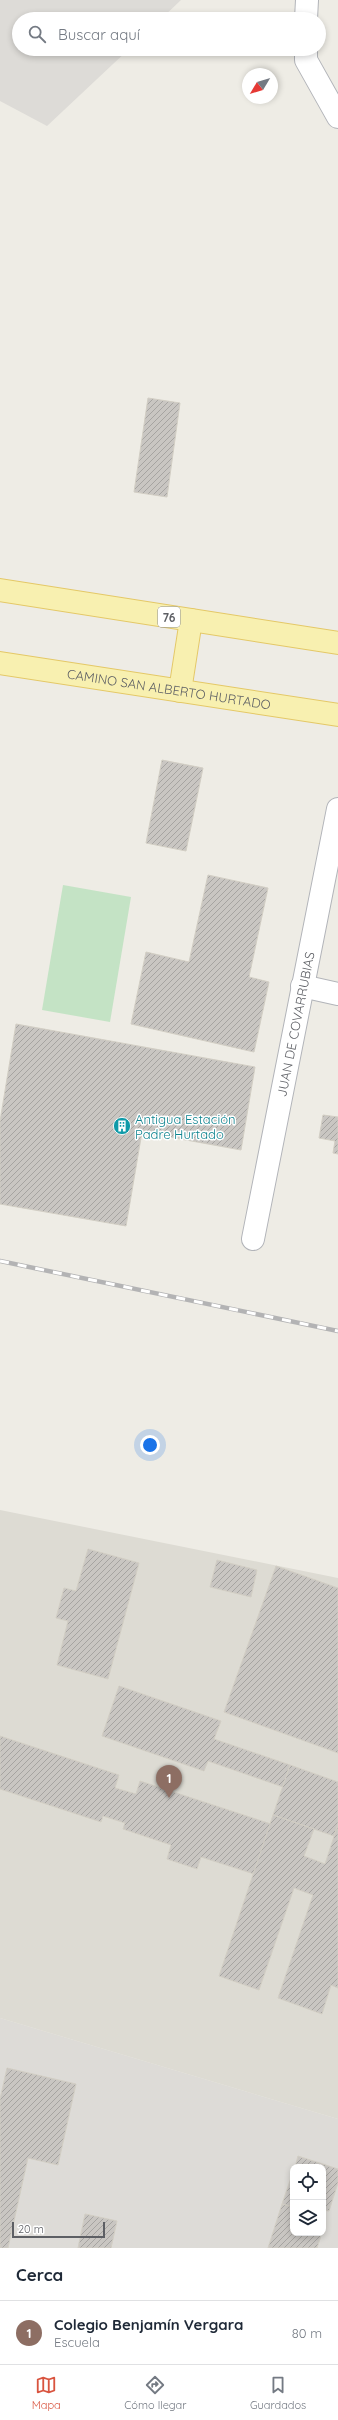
<!DOCTYPE html>
<html lang="es">
<meta charset="utf-8">
<style>
:root{--surface:#fff;--page:#f2f2f3;--text:#1f2937;--muted:#747a83;--line:#e0e1e3;--accent:#d9543f}
body{margin:0;font-family:Quicksand,sans-serif;background:var(--page);color:var(--text)}
.controls{position:absolute;right:12px;bottom:12px;display:grid;overflow:hidden;border-radius:8px;box-shadow:0 2px 6px #0003}
.controls button{width:36px;height:36px;display:grid;place-items:center;padding:0;border:0;border-bottom:1px solid var(--line);background:var(--surface);color:var(--text);font:20px sans-serif}
.compass{position:absolute;left:242px;top:68px;width:36px;height:36px;border-radius:50%;background:var(--surface);box-shadow:0 2px 6px #0003;rotate:232deg}
.scale{position:absolute;left:12px;bottom:10px;width:93px;box-sizing:border-box;padding-left:4px;border:2px solid #5d5f64;border-top:0;font-size:11px;line-height:14px;white-space:nowrap;color:#5d5f64;-webkit-text-stroke:3px #fff;paint-order:stroke}
.you{position:absolute;left:150px;top:1445px;width:14px;height:14px;margin:-10px;border:3px solid #fff;border-radius:50%;background:#1a73e8;box-shadow:0 0 0 6px #1a73e833}
.badge{display:grid;place-items:center;width:26px;height:26px;border-radius:50%;background:var(--accent);color:#fff;font-size:13px;font-weight:700}
.pin{position:absolute;translate:-50% -33px;filter:drop-shadow(0 1px 2px #0008)}
.pin::after{content:'';position:absolute;top:21px;width:14px;height:12px;background:inherit;clip-path:polygon(0 0,100% 0,50% 100%)}
.list{margin:0;padding:0;list-style:none}
h2{display:flex;justify-content:space-between;align-items:center;height:52px;margin:0;padding:0 16px;font-size:17px}
h2 small{font-size:13px;font-weight:400;color:var(--muted)}
.list li{display:grid;grid-template-columns:26px 1fr auto;gap:12px;align-items:center;box-sizing:border-box;height:64px;padding:0 16px;border-top:1px solid var(--line)}
.list b{display:block;font-size:15px;white-space:nowrap}
.list p{margin:0;font-size:13px;white-space:nowrap;color:var(--muted)}
.list em{font-size:13px;font-style:normal;color:var(--muted)}
.icon{flex:none;width:22px;height:22px;fill:none;stroke:currentColor;stroke-width:2;stroke-linecap:round;stroke-linejoin:round}
.map{position:relative;flex:none;width:338px;height:2248px;overflow:hidden}
.search{position:absolute;background:var(--surface);box-shadow:0 2px 6px #0003;left:12px;right:12px;top:12px;height:44px;display:flex;align-items:center;gap:10px;box-sizing:border-box;padding:0 14px;border-radius:22px;color:var(--muted);font-size:15px}
.sheet{height:116px;background:var(--surface)}
nav{display:flex;justify-content:space-around;align-items:center;box-sizing:border-box;height:56px;border-top:1px solid var(--line);background:var(--surface);font-size:11px;color:var(--muted)}
nav a{display:grid;justify-items:center;gap:2px}
nav .on{color:var(--accent)}
.map>svg:first-child{display:block}
.industrial{fill:#dddbd7;fill-rule:evenodd}
.education{fill:#dddbd3}
.garden{fill:#c4e3c5}
.building{fill:url(#building-hatch);stroke:#d2cec4}
.lines{fill:none;stroke-linecap:round;stroke-linejoin:round}
.minor-casing{stroke:#b2b4b9;stroke-width:24}
.major-casing{stroke:#e4c867;stroke-width:24}
.minor{stroke:#fff;stroke-width:22}
.major{stroke:#f8f0b0;stroke-width:22}
.rail-casing{stroke:#b3b3b4;stroke-width:4.5}
.rail{stroke:#fff;stroke-width:3;stroke-dasharray:9;stroke-linecap:butt}
.labels{text-anchor:middle;dominant-baseline:central;stroke-width:3;stroke-linejoin:round;paint-order:stroke}
.shield{fill:#fff;stroke:#8e8f92;stroke-width:1}
.shield-label{font-size:12px;font-weight:bold;fill:#5d5f64}
.street-label{font-size:13px;fill:#5d5f64;stroke:#fff}
.culture-label{font-size:13px;fill:#0d838f;stroke:#fff;text-anchor:start}
</style>
<div class="map">
<svg width="338" height="2248" viewBox="0 0 338 2248">
<defs>
<pattern id="building-hatch" width="6" height="6" patternUnits="userSpaceOnUse"><rect width="6" height="6" fill="#c9c6c2"/><path d="M-1 1l2-2M0 6l6-6M5 7l2-2" fill="none" stroke="#a6a4a1"/></pattern>
</defs>
<rect width="100%" height="100%" fill="#eeece5"/>
<g class="industrial">
<polygon points="0,0 181,0 161,19 19,19 19,49 129,49 47,126 0,101"/>
<path d="M0,2018L338,2119V2248H0ZM293,2167H323V2233H293Z"/>
</g>
<polygon class="education" points="0,1510 338,1578 338,2119 0,2018"/>
<polygon class="garden" points="63,885 131,897 110,1022 42,1010"/>
<g class="building">
<polygon points="148,398 180,403 167,497 134,492"/>
<polygon points="162,760 203,768 186,851 146,843"/>
<polygon points="208,875 268,888 249,977 269,982 254,1052 131,1024 146,952 189,962"/>
<polygon points="16,1024 255,1067 241,1150 142,1132 126,1226 0,1204 0,1121"/>
<polygon points="323,1115 338,1117 338,1154 333,1153 335,1141 319,1138"/>
<polygon points="88,1549 139,1563 108,1679 57,1665 68,1621 56,1618 64,1588 76,1591"/>
<polygon points="217,1560 257,1570 251,1597 210,1587"/>
<polygon points="276,1566 338,1588 338,1753 224,1712"/>
<polygon points="119,1686 221,1721 214,1739 290,1765 283,1787 208,1761 204,1771 102,1736"/>
<polygon points="0,1736 119,1775 115,1788 136,1794 140,1781 271,1824 254,1874 201,1857 197,1869 167,1859 171,1845 123,1829 125,1823 103,1816 101,1822 0,1789"/>
<polygon points="290,1765 338,1782 338,1824 334,1836 273,1815"/>
<polygon points="273,1815 314,1829 304,1856 325,1864 338,1824 338,1988 331,1985 322,2014 278,1998 313,1895 294,1888 259,1990 219,1976"/>
<polygon points="7,2068 76,2084 58,2165 28,2158 8,2248 0,2248 0,2099"/>
<polygon points="298,2156 338,2169 338,2183 329,2211 323,2210 323,2167 295,2167"/>
<polygon points="293,2172 293,2207 282,2204"/>
<polygon points="282,2204 293,2207 293,2233 322,2233 317,2248 268,2248"/>
<polygon points="85,2214 117,2221 111,2248 78,2248"/>
</g>
<g class="lines">
<defs>
<g id="minor">
<polyline points="306,19 307,0"/>
<polyline points="306,49 306,60 338,117"/>
<polyline points="302,986 338,994"/>
<path id="s1" d="M253,1239L338,809"/>
</g>
<g id="major">
<polyline points="0,590 338,643"/>
<path id="s2" d="M0,663L338,715"/>
<polyline points="180,691 191,620"/>
</g>
</defs>
<use href="#minor" class="minor-casing"/>
<use href="#major" class="major-casing"/>
<use href="#minor" class="minor"/>
<use href="#major" class="major"/>
<defs>
<polyline id="rail" points="0,1261 338,1331"/>
</defs>
<use href="#rail" class="rail-casing"/>
<use href="#rail" class="rail"/>
</g>
<defs>
<symbol id="building-disc" viewBox="-11 -11 22 22"><circle r="9.5" fill="#0f9aa8" stroke="#fff"/><path d="M-4-6H4V6H1V3H-1V6H-4ZM-2.5-4.3h1.7v1.8h-1.7ZM.8-4.3h1.7v1.8H.8ZM-2.5-1h1.7V.8h-1.7ZM.8-1h1.7V.8H.8Z" fill="#fff"/></symbol>
</defs>
<g fill-rule="evenodd">
<use href="#building-disc" x="112" y="1116" width="20" height="20"/>
</g>
<g class="labels">
<rect class="shield" x="158" y="607" width="22" height="20" rx="3"/>
<g class="shield-label">
<text x="169" y="617">76</text>
</g>
<g class="street-label">
<text stroke="none"><textPath href="#s2" startOffset="171">CAMINO SAN ALBERTO HURTADO</textPath></text>
<text stroke="none"><textPath href="#s1" startOffset="219">JUAN DE COVARRUBIAS</textPath></text>
</g>
<g class="culture-label">
<text x="135" y="1119">Antigua Estación<tspan x="135" dy="15">Padre Hurtado</tspan></text>
</g>
</g>
</svg>
<div class="controls">
<button><svg class="icon" aria-label="locate" viewBox="0 0 24 24"><circle cx="12" cy="12" r="6"/><path d="M12 2v4M12 18v4M2 12h4M18 12h4"/></svg></button>
<button><svg class="icon" aria-label="layers" viewBox="0 0 24 24"><path d="M12 4l9 5-9 5-9-5zM3 14l9 5 9-5"/></svg></button>
</div>
<svg class="compass" viewBox="-18 -18 36 36"><path d="M0-13l5 13h-10z" fill="#e53935"/><path d="M0 13l5-13h-10z" fill="#747a83"/></svg>
<div class="scale">20 m</div>
<div class="you"></div>
<div class="pin badge" style="left:169px;top:1798px;background:#8d6e63">1</div>
<div class="search"><svg class="icon" aria-label="search" viewBox="0 0 24 24"><circle cx="10" cy="10" r="6"/><path d="M15 15l6 6"/></svg>Buscar aquí</div>
</div>
<section class="sheet">
<h2>Cerca<small></small></h2>
<ul class="list">
<li><span class="badge" style="background:#8d6e63">1</span><div><b>Colegio Benjamín Vergara</b><p>Escuela</p></div><em>80 m</em></li>
</ul>
</section>
<nav>
<a class="on"><svg class="icon" aria-label="map" viewBox="0 0 24 24"><path d="M3 6l6-2 6 2 6-2v14l-6 2-6-2-6 2zM9 4v14M15 6v14"/></svg>Mapa</a>
<a><svg class="icon" aria-label="directions" viewBox="0 0 24 24"><path d="M12 3l9 9-9 9-9-9zM9 14v-3h6M13 9l2 2-2 2"/></svg>Cómo llegar</a>
<a><svg class="icon" aria-label="saved" viewBox="0 0 24 24"><path d="M7 4h10v16l-5-4-5 4z"/></svg>Guardados</a>
</nav>
